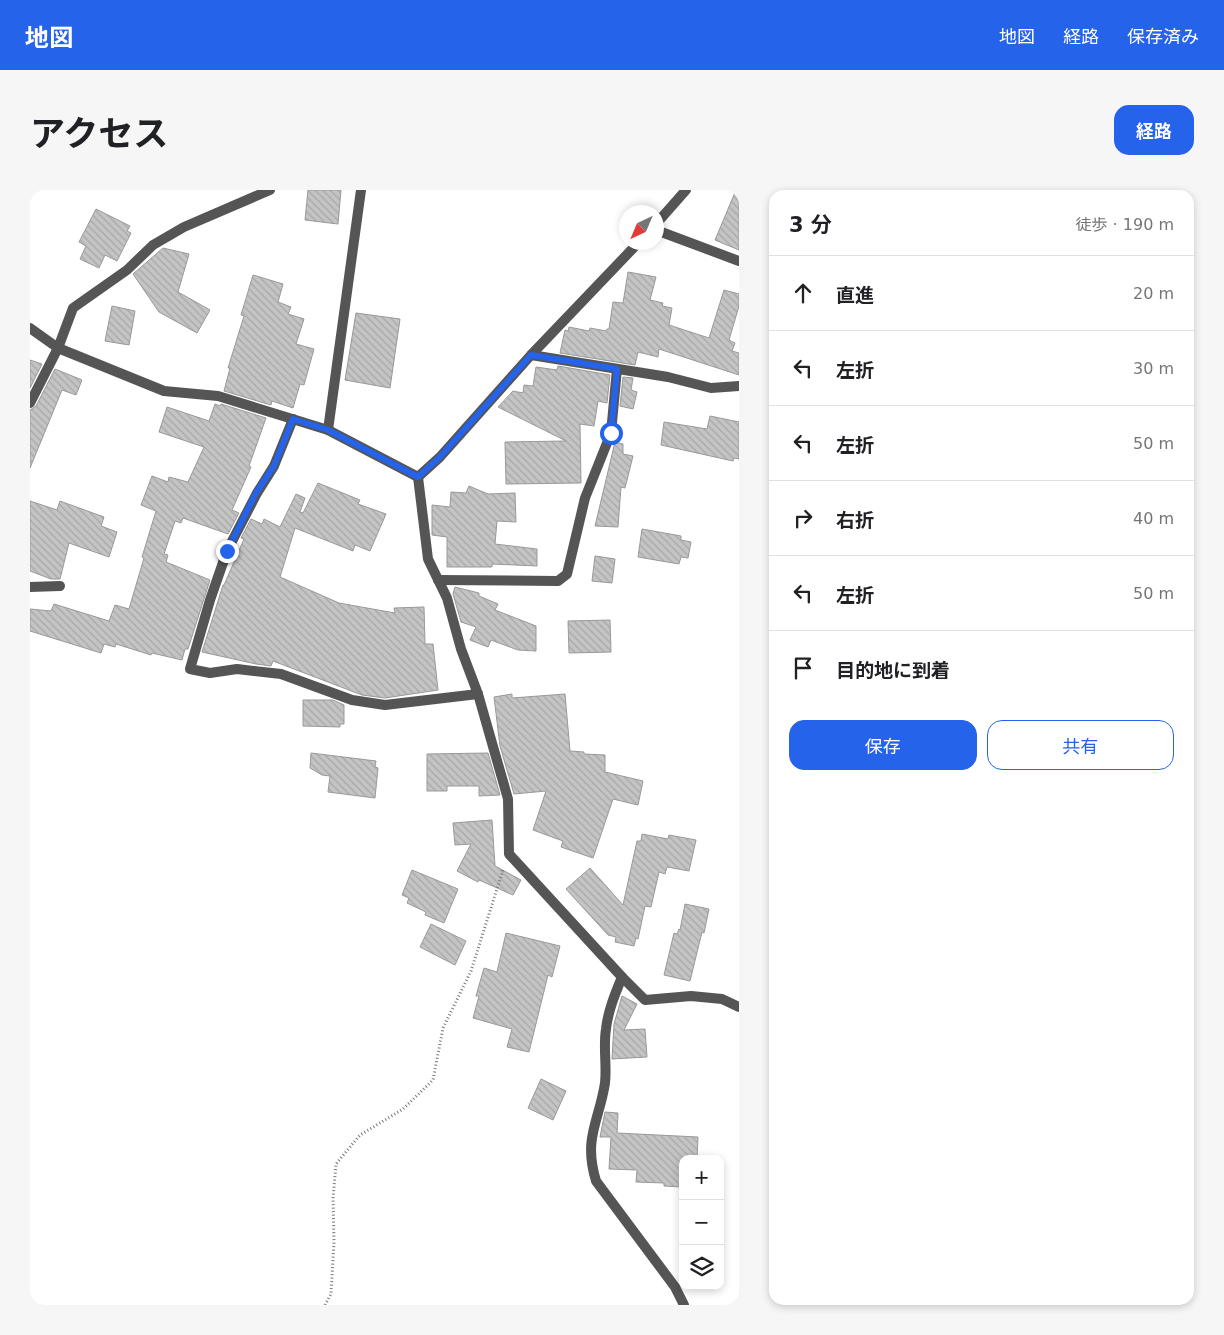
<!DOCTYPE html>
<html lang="ja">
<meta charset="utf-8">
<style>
:root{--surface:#fff;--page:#f6f6f6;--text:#202124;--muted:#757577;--line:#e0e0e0;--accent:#2563eb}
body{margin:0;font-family:"DejaVu Sans","Noto Sans JP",sans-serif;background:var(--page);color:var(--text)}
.controls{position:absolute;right:15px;bottom:15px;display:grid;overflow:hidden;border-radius:10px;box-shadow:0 2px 8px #0003}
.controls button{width:45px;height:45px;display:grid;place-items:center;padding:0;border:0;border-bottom:1px solid var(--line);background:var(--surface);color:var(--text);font:25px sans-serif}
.compass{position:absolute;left:589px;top:15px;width:45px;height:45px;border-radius:50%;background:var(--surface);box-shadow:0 2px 8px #0003;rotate:224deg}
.stop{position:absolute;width:15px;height:15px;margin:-11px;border:4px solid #2563eb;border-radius:50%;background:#fff}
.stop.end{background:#2563eb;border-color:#fff;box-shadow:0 1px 5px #0008}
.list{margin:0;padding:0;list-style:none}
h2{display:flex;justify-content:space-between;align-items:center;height:65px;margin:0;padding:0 20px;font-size:21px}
h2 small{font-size:16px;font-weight:400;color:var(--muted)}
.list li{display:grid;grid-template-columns:32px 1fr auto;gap:15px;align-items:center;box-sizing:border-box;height:75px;padding:0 20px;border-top:1px solid var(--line)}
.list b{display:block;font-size:19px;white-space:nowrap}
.list em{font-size:16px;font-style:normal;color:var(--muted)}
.actions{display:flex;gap:10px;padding:15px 20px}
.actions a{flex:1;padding:11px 0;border:1px solid var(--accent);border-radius:15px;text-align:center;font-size:18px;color:var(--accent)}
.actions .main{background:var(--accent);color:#fff}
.icon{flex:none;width:28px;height:28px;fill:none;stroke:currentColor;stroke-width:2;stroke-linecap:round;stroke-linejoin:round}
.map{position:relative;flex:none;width:709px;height:1115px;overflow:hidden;border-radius:15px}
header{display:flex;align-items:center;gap:30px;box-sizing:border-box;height:70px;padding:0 25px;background:var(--accent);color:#fff}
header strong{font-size:24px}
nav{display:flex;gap:28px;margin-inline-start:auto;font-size:18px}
.intro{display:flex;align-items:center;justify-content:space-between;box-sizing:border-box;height:120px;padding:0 30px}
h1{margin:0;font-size:35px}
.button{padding:12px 22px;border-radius:15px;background:var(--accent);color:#fff;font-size:18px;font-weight:700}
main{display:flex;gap:30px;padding:0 30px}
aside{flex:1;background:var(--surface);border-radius:15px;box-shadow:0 2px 8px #0003}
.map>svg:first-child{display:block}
.building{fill:url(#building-back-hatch);stroke:#999}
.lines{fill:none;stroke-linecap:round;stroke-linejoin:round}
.path{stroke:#777;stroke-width:3;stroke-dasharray:1 2.5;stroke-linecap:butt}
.minor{stroke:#555;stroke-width:10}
.route{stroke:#2563eb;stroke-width:6}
</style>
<header>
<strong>地図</strong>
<nav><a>地図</a><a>経路</a><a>保存済み</a></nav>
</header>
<div class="intro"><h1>アクセス</h1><a class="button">経路</a></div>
<main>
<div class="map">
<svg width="709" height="1115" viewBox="0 0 709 1115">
<defs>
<pattern id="building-back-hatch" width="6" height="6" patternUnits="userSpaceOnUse" patternTransform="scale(1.25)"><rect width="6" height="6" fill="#c4c4c4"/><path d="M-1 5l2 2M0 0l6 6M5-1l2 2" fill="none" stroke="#a7a7a7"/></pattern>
</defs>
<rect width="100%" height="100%" fill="#fff"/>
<g class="building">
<polygon points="278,0 311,0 308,34 275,30"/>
<polygon points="706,0 709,0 709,60 685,50"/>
<polygon points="66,19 100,36 97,41 101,43 87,71 75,65 69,78 50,69 56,56 49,52"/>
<polygon points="133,58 159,64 148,102 180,120 167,143 129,122 103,84"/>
<polygon points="598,82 626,87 620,110 633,113 632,116 642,118 639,135 679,148 694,100 709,104 709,116 699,150 705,153 702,161 709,163 709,185 629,159 628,167 608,162 605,175 530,163 535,140 538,141 539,137 559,141 560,138 576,141 577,139 579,139 583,112 593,113"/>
<polygon points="223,85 253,94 248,112 261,117 258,124 274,129 266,154 284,159 274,195 270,194 263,218 242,211 241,215 194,201 200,178 198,178 214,126 211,125"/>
<polygon points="82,116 105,121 99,155 75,151"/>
<polygon points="326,123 370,129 360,198 315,190"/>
<polygon points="0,170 12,174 0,198"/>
<polygon points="528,176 580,185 577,213 568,211 564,236 550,234 551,293 476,294 475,252 536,251 468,217 483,201 493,203 494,195 503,196 506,177 527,180"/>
<polygon points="25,179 52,190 46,205 32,200 0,278 0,220 6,216"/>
<polygon points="593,187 603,188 601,200 607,202 603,219 590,216"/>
<polygon points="185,214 190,216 191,214 236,228 219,276 221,277 202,320 209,323 198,344 153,328 151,333 145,331 134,364 138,365 136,372 180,390 158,459 155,459 152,470 122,463 121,465 86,454 85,457 74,454 71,463 0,441 0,419 21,421 24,414 79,431 85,415 99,419 114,368 112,367 126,321 111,315 122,286 138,292 139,287 158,292 174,257 129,242 137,217 179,231"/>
<polygon points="680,226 709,232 709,269 704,268 703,271 631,255 634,232 677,239"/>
<polygon points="585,252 593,254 593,264 603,266 595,298 591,297 588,337 565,336"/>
<polygon points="288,293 330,310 328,314 356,324 340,361 325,355 323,361 265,338 250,387 309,413 365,423 364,418 394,417 395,454 403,454 408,500 355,508 332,505 243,471 241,476 226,474 172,462 193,395 194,395 214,349 211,348 221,329 232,334 234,329 250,337 266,304 275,308 270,322 273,323"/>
<polygon points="439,296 458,304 485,303 486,332 467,331 465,354 507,359 507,376 462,374 462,377 417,377 417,347 402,345 402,315 420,317 421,302 436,303"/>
<polygon points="0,311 27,320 30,311 74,327 71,336 87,342 79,367 39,353 30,389 21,389 0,381"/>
<polygon points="612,339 651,346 651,350 661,352 658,368 651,367 649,374 608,367"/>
<polygon points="565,366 585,369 582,393 562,391"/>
<polygon points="425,397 449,403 449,406 468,414 465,420 506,436 506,461 488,460 461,450 458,457 440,450 446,437 431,432 423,404"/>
<polygon points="580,430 581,462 539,463 538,431"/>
<polygon points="482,504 482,508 535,504 540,561 554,562 554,564 575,565 575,582 613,591 608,615 583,609 563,668 531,657 533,651 503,640 516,601 484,604 470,556 464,507"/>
<polygon points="273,510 303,510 314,515 314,534 310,534 310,537 273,536"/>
<polygon points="281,563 346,571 345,577 348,578 345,608 298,602 300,586 292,585 280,578"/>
<polygon points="458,563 470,605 449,606 449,596 417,596 417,601 397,601 397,564"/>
<polygon points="462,630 465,676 491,690 483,705 449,690 448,692 427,681 441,654 425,655 423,633"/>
<polygon points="612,644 638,649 639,645 666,650 659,681 637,677 635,684 629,682 621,717 615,716 608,749 606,748 604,756 585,752 586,747 578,745 536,699 560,678 593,715 607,651 611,651"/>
<polygon points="382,680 428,699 414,733 395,725 396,722 377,713 379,708 372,705"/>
<polygon points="655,714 679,719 674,743 672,742 660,791 634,785 644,743 647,744 649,739 650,740"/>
<polygon points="401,734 436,751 425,775 390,757"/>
<polygon points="476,743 530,756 522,787 518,785 499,862 477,857 482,839 443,828 449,806 446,806 454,778 467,782"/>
<polygon points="592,806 607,814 594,840 615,839 617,867 582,869 584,834"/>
<polygon points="511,889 536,901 523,930 498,918"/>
<polygon points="575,922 588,923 587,943 668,947 667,969 653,969 651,997 634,996 634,993 606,992 607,980 579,979 581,947 570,947"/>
</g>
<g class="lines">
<polyline class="path" points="295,1115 301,1104 304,1052 303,1009 306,974 330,945 373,919 403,890 413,838 441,781 473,680"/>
<g class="minor">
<polyline points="626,34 656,0"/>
<polyline points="626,40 709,71"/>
<polyline points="0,138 28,158 134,201 188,206 298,240 388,287"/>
<polyline points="501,165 638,187 681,198 709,196"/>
<polyline points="0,213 28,158 43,118 97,80 123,55 154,37 240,0"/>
<polyline points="263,229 244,276 227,303 197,361 180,410 160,479 180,483 207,479 251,484 322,510 355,515 448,504"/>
<polyline points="298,240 331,0"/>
<polyline points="388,287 398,369 417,408 431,459 448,504 478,609 479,664 592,787 615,810 661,806 692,809 709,817"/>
<polyline points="388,287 410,267 501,165 609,52"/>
<polyline points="408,390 528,391 537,384 555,308 581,243 587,179"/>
<polyline points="0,397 30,396"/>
<path d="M592,787C585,804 578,821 576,839C573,857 577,875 575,893C569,932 553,948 566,991L645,1097L654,1115"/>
</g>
</g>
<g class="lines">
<polyline class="route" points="197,361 226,303 244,276 263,229 298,240 388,287 410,267 501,165 587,179 581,243"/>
</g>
</svg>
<div class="controls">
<button>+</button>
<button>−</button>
<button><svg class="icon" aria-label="layers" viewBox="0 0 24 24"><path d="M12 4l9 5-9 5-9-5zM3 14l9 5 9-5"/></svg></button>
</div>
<svg class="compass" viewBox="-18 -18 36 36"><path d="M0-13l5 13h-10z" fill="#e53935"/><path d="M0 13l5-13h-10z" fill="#757577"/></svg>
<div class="stop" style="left:581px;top:243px"></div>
<div class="stop end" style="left:197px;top:361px"></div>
</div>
<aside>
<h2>3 分<small>徒歩 · 190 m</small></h2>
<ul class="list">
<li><svg class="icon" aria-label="ahead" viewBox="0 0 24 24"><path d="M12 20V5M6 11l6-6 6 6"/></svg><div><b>直進</b></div><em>20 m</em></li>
<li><svg class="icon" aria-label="left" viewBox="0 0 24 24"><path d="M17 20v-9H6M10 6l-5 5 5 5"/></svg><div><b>左折</b></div><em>30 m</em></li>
<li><svg class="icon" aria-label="left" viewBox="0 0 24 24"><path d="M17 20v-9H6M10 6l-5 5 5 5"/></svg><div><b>左折</b></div><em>50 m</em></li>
<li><svg class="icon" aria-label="right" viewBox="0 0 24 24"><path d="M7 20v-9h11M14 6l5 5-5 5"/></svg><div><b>右折</b></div><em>40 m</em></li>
<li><svg class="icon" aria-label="left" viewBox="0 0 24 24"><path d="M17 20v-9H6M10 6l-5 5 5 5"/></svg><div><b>左折</b></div><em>50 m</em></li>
<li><svg class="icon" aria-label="arrive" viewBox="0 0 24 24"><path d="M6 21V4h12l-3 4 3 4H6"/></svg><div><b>目的地に到着</b></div></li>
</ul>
<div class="actions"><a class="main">保存</a><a>共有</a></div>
</aside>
</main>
